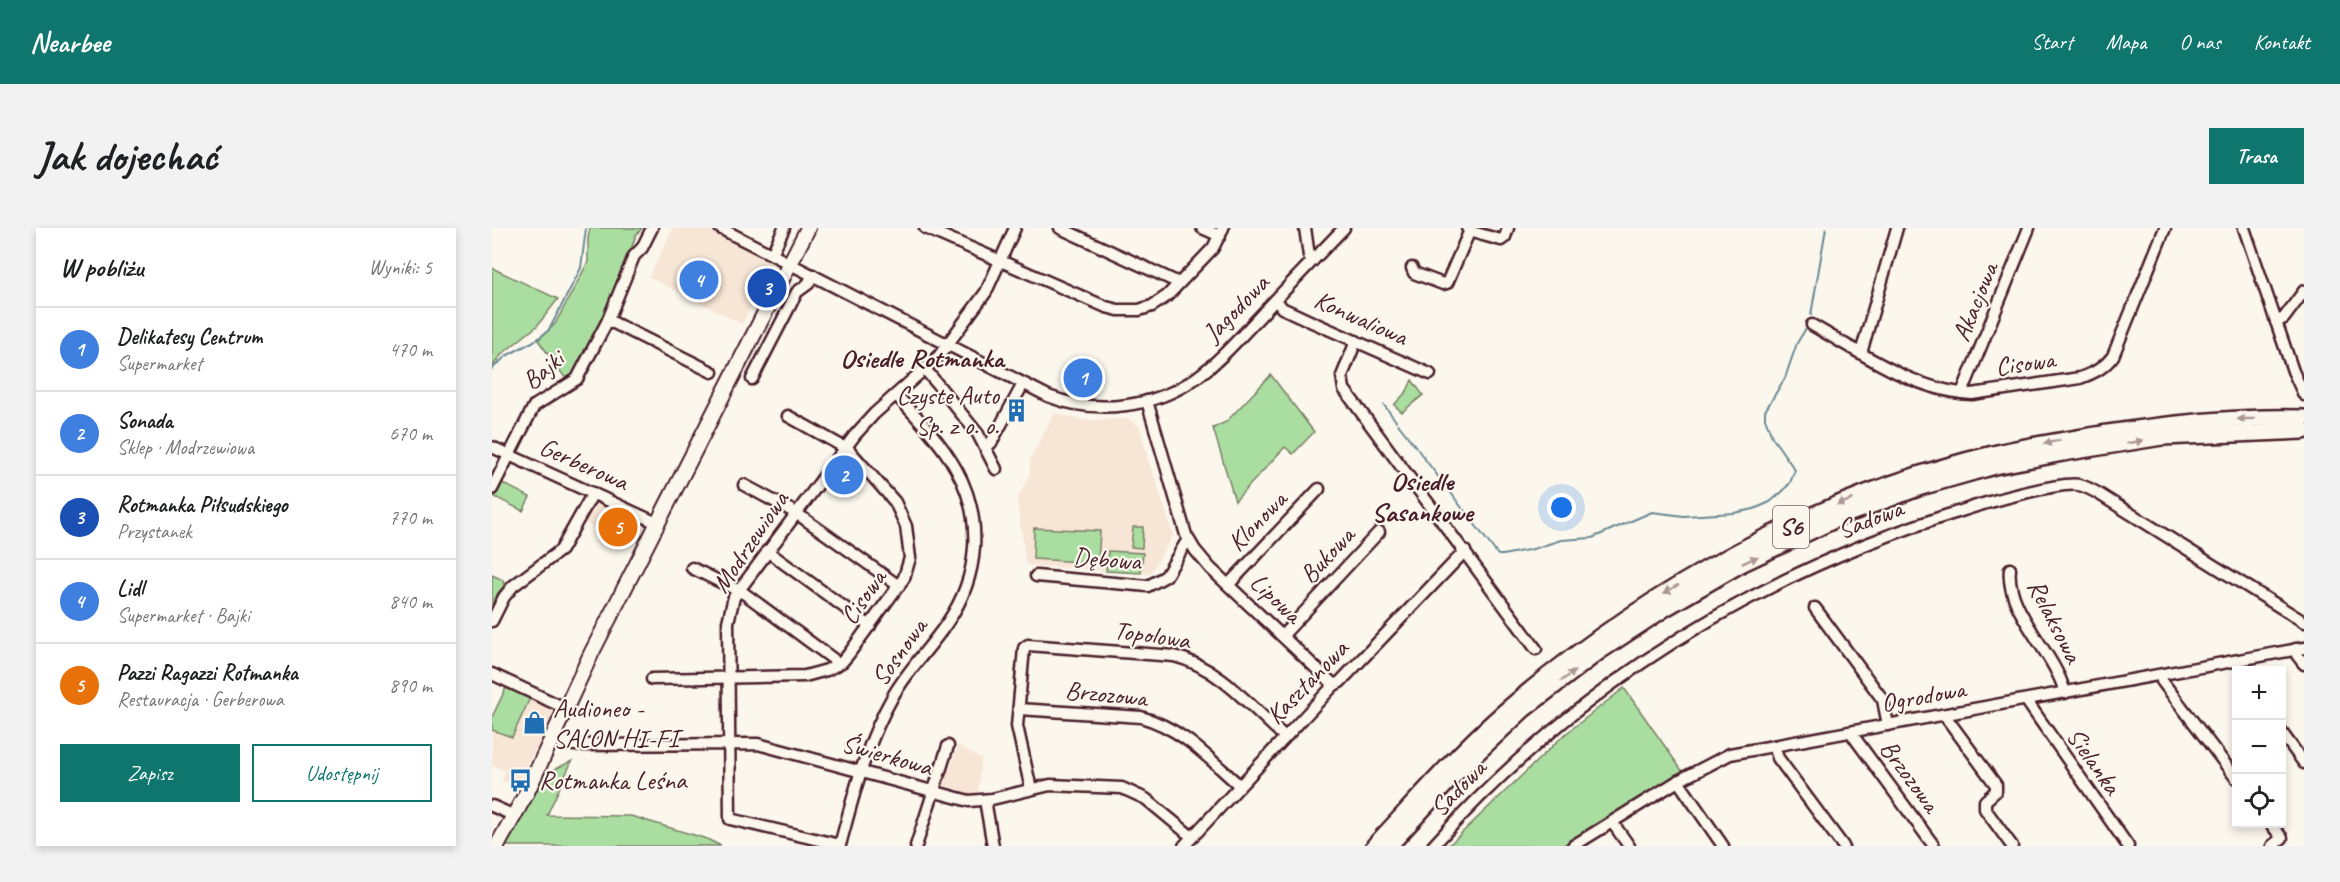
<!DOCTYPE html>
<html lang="pl">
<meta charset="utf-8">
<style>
:root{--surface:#fff;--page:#f2f2f2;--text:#202124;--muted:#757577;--line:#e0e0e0;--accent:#0f766e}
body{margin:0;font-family:Caveat,sans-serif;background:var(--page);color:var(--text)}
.controls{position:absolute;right:18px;bottom:18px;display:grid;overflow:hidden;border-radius:0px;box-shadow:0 3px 9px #0003}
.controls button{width:54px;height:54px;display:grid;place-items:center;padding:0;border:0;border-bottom:2px solid var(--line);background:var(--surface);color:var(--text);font:30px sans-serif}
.you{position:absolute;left:1070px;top:280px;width:21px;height:21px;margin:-15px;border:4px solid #fff;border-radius:50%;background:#1a73e8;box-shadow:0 0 0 9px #1a73e833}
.badge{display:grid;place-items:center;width:39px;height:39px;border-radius:50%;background:var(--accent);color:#fff;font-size:20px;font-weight:700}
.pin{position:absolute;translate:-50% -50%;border:3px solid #fff;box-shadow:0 2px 6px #0006}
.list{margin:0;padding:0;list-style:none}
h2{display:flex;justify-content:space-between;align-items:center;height:78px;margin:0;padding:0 24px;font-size:26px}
h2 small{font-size:20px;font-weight:400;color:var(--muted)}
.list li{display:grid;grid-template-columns:39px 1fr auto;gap:18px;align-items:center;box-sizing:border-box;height:84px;padding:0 24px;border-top:2px solid var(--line)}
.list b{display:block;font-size:22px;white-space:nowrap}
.list p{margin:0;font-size:20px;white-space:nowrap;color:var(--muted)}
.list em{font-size:20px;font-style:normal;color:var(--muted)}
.actions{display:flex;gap:12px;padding:18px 24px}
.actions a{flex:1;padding:14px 0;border:2px solid var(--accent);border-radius:0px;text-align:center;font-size:21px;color:var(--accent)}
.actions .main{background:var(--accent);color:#fff}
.icon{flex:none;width:33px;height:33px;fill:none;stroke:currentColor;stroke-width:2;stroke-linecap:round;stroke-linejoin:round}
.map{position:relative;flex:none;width:1812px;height:618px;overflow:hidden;border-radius:0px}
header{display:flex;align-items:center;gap:36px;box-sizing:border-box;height:84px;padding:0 30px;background:var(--accent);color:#fff}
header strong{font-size:28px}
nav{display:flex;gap:33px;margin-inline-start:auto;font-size:21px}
.intro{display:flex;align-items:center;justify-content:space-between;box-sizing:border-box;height:144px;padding:0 36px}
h1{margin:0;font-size:42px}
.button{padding:15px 27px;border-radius:0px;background:var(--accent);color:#fff;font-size:21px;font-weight:700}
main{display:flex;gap:36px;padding:0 36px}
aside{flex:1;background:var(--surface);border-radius:0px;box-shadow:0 3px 9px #0003}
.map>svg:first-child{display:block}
.built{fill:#f7e5d5}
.green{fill:#a9dea0;stroke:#7a7e66;stroke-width:1.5}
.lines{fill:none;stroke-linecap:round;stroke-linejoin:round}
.stream{stroke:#698894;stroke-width:2}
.minor-casing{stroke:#4a1f2b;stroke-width:15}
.major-casing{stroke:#4a1f2b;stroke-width:18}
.highway-casing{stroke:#4a1f2b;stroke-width:20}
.minor{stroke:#fbf7ec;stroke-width:10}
.major{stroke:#fbf7ec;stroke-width:14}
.highway{stroke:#fbf7ec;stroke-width:15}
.oneway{fill:#ab9695}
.labels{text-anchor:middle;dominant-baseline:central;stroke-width:4.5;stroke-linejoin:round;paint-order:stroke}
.shield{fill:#fbf7ec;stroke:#7f6065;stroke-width:1.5}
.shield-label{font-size:24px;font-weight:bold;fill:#4a1f2b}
.street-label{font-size:26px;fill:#4a1f2b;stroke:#fbf7ec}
.poi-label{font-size:26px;fill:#4a1f2b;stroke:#fbf7ec;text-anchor:start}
.neighbourhood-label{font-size:27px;font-weight:bold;fill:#4a1f2b;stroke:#fbf7ec}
</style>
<header>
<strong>Nearbee</strong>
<nav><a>Start</a><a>Mapa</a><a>O nas</a><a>Kontakt</a></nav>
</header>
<div class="intro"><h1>Jak dojechać</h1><a class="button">Trasa</a></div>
<main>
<aside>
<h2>W pobliżu<small>Wyniki: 5</small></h2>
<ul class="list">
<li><span class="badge" style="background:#3f7fe0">1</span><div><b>Delikatesy Centrum</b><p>Supermarket</p></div><em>470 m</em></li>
<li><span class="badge" style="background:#3f7fe0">2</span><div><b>Sonada</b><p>Sklep · Modrzewiowa</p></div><em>670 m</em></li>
<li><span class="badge" style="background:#1a4fb4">3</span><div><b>Rotmanka Piłsudskiego</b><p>Przystanek</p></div><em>770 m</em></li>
<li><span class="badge" style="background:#3f7fe0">4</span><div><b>Lidl</b><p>Supermarket · Bajki</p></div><em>840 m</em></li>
<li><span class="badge" style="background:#e8710a">5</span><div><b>Pazzi Ragazzi Rotmanka</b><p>Restauracja · Gerberowa</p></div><em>890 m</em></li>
</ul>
<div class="actions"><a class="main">Zapisz</a><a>Udostępnij</a></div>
</aside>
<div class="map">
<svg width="1812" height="618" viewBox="0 0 1812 618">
<rect width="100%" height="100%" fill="#fbf7ec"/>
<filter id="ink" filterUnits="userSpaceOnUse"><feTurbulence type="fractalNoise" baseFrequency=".0167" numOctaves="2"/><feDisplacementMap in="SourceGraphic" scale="12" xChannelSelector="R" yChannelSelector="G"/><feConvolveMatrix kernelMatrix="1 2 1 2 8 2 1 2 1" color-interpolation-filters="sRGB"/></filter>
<g filter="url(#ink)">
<g class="built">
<polygon points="181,0 216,0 281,32 250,96 157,49"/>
<polygon points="563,185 591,192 636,191 648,199 658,239 664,252 681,307 658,346 534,337 525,271 538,246 538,231"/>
<polygon points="108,274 138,287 149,298 138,318 93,295 102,276"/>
<polygon points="38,470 60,481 62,486 25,557 10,553 13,542 0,538 0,502 20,508"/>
<polygon points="466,517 489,531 486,565 484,567 471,565 468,562 447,557 454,538 459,539"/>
</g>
<g class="green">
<polygon points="98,0 150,0 144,7 124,65 82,146 74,151 46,112 63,96 96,34 96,10"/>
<polygon points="0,40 66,71 45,98 10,126 0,139"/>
<polygon points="779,147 822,204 801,226 793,219 743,273 721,200 734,194"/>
<polygon points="920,152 931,167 910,184 902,177 915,163"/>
<polygon points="8,254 38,269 31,283 1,268"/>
<polygon points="641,299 651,299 650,320 639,319"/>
<polygon points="542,300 608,303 606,335 541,331"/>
<polygon points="616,323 651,325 649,345 614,343"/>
<polygon points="0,347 11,352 12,358 6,365 0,377"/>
<polygon points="14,460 38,470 20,509 0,502 0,489"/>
<polygon points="1132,460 1191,544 1070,618 956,618 1071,508"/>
<polygon points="80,533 55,587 139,588 215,611 229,618 14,618 52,546"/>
</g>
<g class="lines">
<g class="stream">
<polyline points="1319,87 1334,0"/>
<polyline points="0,141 14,128 44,112 57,102 89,40 94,0"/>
<polyline points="892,177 904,193"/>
<polyline points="906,196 924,219"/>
<polyline points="926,222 948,251"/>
<polyline points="951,254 970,280"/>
<polyline points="972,282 1006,327 1011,327 1041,321 1069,312 1100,310 1160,284 1192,288 1242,285 1262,281 1278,274 1290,264 1298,255 1303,242 1280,209 1273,190 1273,183 1293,150 1305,115 1313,102"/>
</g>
<defs>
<g id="minor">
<path d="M228,0L556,168C604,187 662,180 704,150C730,131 751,106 773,83C799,55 825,28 852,0"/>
<polyline points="433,0 614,79 626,82 647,82 660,78 675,68 721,20 731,0"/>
<polyline points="568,0 687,55"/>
<polyline points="710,0 728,8"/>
<polyline points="813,0 817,28 821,32"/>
<polyline points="975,0 980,4 1009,12 1013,9 1016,0"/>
<polyline points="1752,0 1801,143 1812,167"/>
<polyline points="280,26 292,0"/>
<polyline points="920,40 922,45 951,56 955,55 978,2"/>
<polyline points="784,72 790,80 820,94 938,146"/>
<polyline points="116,92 220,144"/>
<polyline points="1784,94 1792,90 1812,63"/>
<path d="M1320,97C1369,125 1423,163 1480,166L1588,150C1602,145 1612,140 1621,128L1673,0"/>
<polyline points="864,113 850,148 852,161 1044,421"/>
<polyline points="1369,125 1405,0"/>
<polyline points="433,141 486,206 504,241"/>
<polyline points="260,151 305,64 316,56 321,47"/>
<polyline points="1470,165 1537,0"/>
<path d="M404,167C425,189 449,214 464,241C492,291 487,349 455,395C438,420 416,442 401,468C374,515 362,566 348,617L238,591L236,394L242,369L363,207L382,186L447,128L494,64L523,0"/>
<polyline points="655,173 694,307 703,322 718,340 842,457"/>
<polyline points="492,218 499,215 531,156"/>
<polyline points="0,219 165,295"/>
<polyline points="252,257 304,285 407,358"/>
<polyline points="0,261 42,178 85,151 116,92 142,28 150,20 160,0"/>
<polyline points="275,323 378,398"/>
<polyline points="200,340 253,366 341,431 345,437"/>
<path d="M1518,341C1513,383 1563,424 1573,465"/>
<polyline points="544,348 656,358 674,348 693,316 698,314"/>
<polyline points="737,356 827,261"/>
<polyline points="1323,380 1391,472 1396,497"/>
<polyline points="0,393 12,369 21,358 69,322 101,265"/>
<polyline points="791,407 887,304"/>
<polyline points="1804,421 1805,427 1812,436"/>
<polyline points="0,446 75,481"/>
<polyline points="1669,448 1670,453 1744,550"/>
<polyline points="160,451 313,448 335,442 350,434 356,427 412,350 418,330 414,298 403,274 357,222 296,188"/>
<polyline points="1534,472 1636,618"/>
<path d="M527,481L649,489C691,501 715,529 747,557"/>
<polyline points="1454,487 1456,492 1504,557 1504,563 1493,573 1493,581 1520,618"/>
<polyline points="1360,504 1362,509 1442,618"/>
<polyline points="1790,505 1812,535"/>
<polyline points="61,511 82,517 266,516 477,573 500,571 558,557 630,560 654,571 700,609"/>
<polyline points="1282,518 1286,530 1351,618"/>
<polyline points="1186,553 1231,618"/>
<path d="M539,561L525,498L532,420L536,417L682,428C727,439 759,479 793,509"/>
<polyline points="493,572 501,618"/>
<polyline points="0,578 23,588"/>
<polyline points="1120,594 1137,618"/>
<polyline points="1779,596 1790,610 1780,618"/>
<polyline points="424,618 456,518"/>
<polyline points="692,618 842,457 848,454 973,323"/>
<path d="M941,618C1086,457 1265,345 1472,282C1493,275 1569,253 1587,257C1597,259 1607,266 1615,271L1812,394"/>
<polyline points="1081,618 1186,553 1238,526 1812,420"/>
</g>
<polyline id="major" points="5,618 34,566 99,426 316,0"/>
<g id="highway">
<path d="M882,618C928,569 972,517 1024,474C1160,359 1327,267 1501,226C1539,217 1578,211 1616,205C1681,195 1746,188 1812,190"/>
<polyline points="897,618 967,542 1032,481 1105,425 1175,379 1249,336 1353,287 1429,259 1503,238 1571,225 1670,209 1812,203"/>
</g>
</defs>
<use href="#minor" class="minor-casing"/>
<use href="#major" class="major-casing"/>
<use href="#highway" class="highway-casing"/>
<use href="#minor" class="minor"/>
<use href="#major" class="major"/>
<use href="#highway" class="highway"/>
</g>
<defs><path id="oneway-solid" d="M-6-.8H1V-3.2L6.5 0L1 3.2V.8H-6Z" transform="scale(1.5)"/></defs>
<g class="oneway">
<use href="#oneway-solid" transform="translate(1754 191) rotate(179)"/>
<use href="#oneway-solid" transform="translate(1560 214) rotate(169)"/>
<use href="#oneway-solid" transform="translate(1643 214) rotate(-9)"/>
<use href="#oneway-solid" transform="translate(1353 274) rotate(159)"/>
<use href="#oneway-solid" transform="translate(1258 332) rotate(-25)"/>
<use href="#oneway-solid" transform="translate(1179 361) rotate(150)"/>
<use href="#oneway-solid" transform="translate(1076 448) rotate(-37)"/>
</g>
</g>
<defs>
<symbol id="building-bare" viewBox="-9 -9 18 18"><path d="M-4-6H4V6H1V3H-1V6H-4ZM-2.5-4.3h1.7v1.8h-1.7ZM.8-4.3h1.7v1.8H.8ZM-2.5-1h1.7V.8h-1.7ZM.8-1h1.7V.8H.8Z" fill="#1f6fb2" stroke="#fbf7ec" stroke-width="2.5" paint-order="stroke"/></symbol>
<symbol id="shop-bare" viewBox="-9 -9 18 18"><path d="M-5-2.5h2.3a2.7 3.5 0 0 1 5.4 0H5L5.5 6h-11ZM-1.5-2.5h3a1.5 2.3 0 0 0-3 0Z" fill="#1f6fb2" stroke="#fbf7ec" stroke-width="2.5" paint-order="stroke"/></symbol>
<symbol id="bus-bare" viewBox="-9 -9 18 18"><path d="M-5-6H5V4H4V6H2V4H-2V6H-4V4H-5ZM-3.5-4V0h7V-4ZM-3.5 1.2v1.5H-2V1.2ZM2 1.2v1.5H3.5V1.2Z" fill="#1f6fb2" stroke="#fbf7ec" stroke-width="2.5" paint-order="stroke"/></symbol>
</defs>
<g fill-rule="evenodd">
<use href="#building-bare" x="508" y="166" width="33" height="33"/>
<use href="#shop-bare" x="26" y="478" width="33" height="33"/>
<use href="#bus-bare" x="12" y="536" width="33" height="33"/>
</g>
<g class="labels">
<rect class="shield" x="1281" y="278" width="36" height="42" rx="4.5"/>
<g class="shield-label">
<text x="1299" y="299">S6</text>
</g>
<g class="street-label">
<text transform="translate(1483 74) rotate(-68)">Akacjowa</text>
<text transform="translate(744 80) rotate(-46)">Jagodowa</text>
<text transform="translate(869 90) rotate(24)">Konwaliowa</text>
<text transform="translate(1533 135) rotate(-8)">Cisowa</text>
<text transform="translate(51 142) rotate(-40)">Bajki</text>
<text transform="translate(92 236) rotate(24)">Gerberowa</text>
<text transform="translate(1378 291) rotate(-21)">Sadowa</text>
<text transform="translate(765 293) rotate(-46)">Klonowa</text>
<text transform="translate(258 314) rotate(-56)">Modrzewiowa</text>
<text transform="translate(835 327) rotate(-47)">Bukowa</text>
<text transform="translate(615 331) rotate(4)">Dębowa</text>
<text transform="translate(371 369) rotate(-55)">Cisowa</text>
<text transform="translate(784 370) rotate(43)">Lipowa</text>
<text transform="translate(1563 393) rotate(63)">Relaksowa</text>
<text transform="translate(660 407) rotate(8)">Topolowa</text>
<text transform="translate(407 424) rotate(-54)">Sosnowa</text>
<text transform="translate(815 454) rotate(-46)">Kasztanowa</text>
<text transform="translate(614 466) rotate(6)">Brzozowa</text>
<text transform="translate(1431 468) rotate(-10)">Ogrodowa</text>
<text transform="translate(395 527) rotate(16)">Świerkowa</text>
<text transform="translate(1602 533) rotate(55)">Sielanka</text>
<text transform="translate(1418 548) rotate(54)">Brzozowa</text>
<text transform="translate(966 560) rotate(-46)">Sadowa</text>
</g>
<g class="poi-label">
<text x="507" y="167" text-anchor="end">Czyste Auto<tspan x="507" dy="30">Sp. z o. o.</tspan></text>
<text x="61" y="480">Audioneo -<tspan x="61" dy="30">SALON HI-FI</tspan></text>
<text x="47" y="552">Rotmanka Leśna</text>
</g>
<g class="neighbourhood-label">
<text x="430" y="130">Osiedle Rotmanka</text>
<text x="930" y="253">Osiedle<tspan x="930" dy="31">Sasankowe</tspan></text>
</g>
</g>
</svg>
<div class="controls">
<button>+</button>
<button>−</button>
<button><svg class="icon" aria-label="locate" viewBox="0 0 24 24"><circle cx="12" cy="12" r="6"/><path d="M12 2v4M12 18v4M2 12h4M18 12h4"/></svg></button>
</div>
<div class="you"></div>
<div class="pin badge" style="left:591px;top:150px;background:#3f7fe0">1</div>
<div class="pin badge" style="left:352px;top:247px;background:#3f7fe0">2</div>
<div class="pin badge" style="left:275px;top:60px;background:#1a4fb4">3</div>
<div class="pin badge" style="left:207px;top:52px;background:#3f7fe0">4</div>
<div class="pin badge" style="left:126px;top:299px;background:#e8710a">5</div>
</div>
</main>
